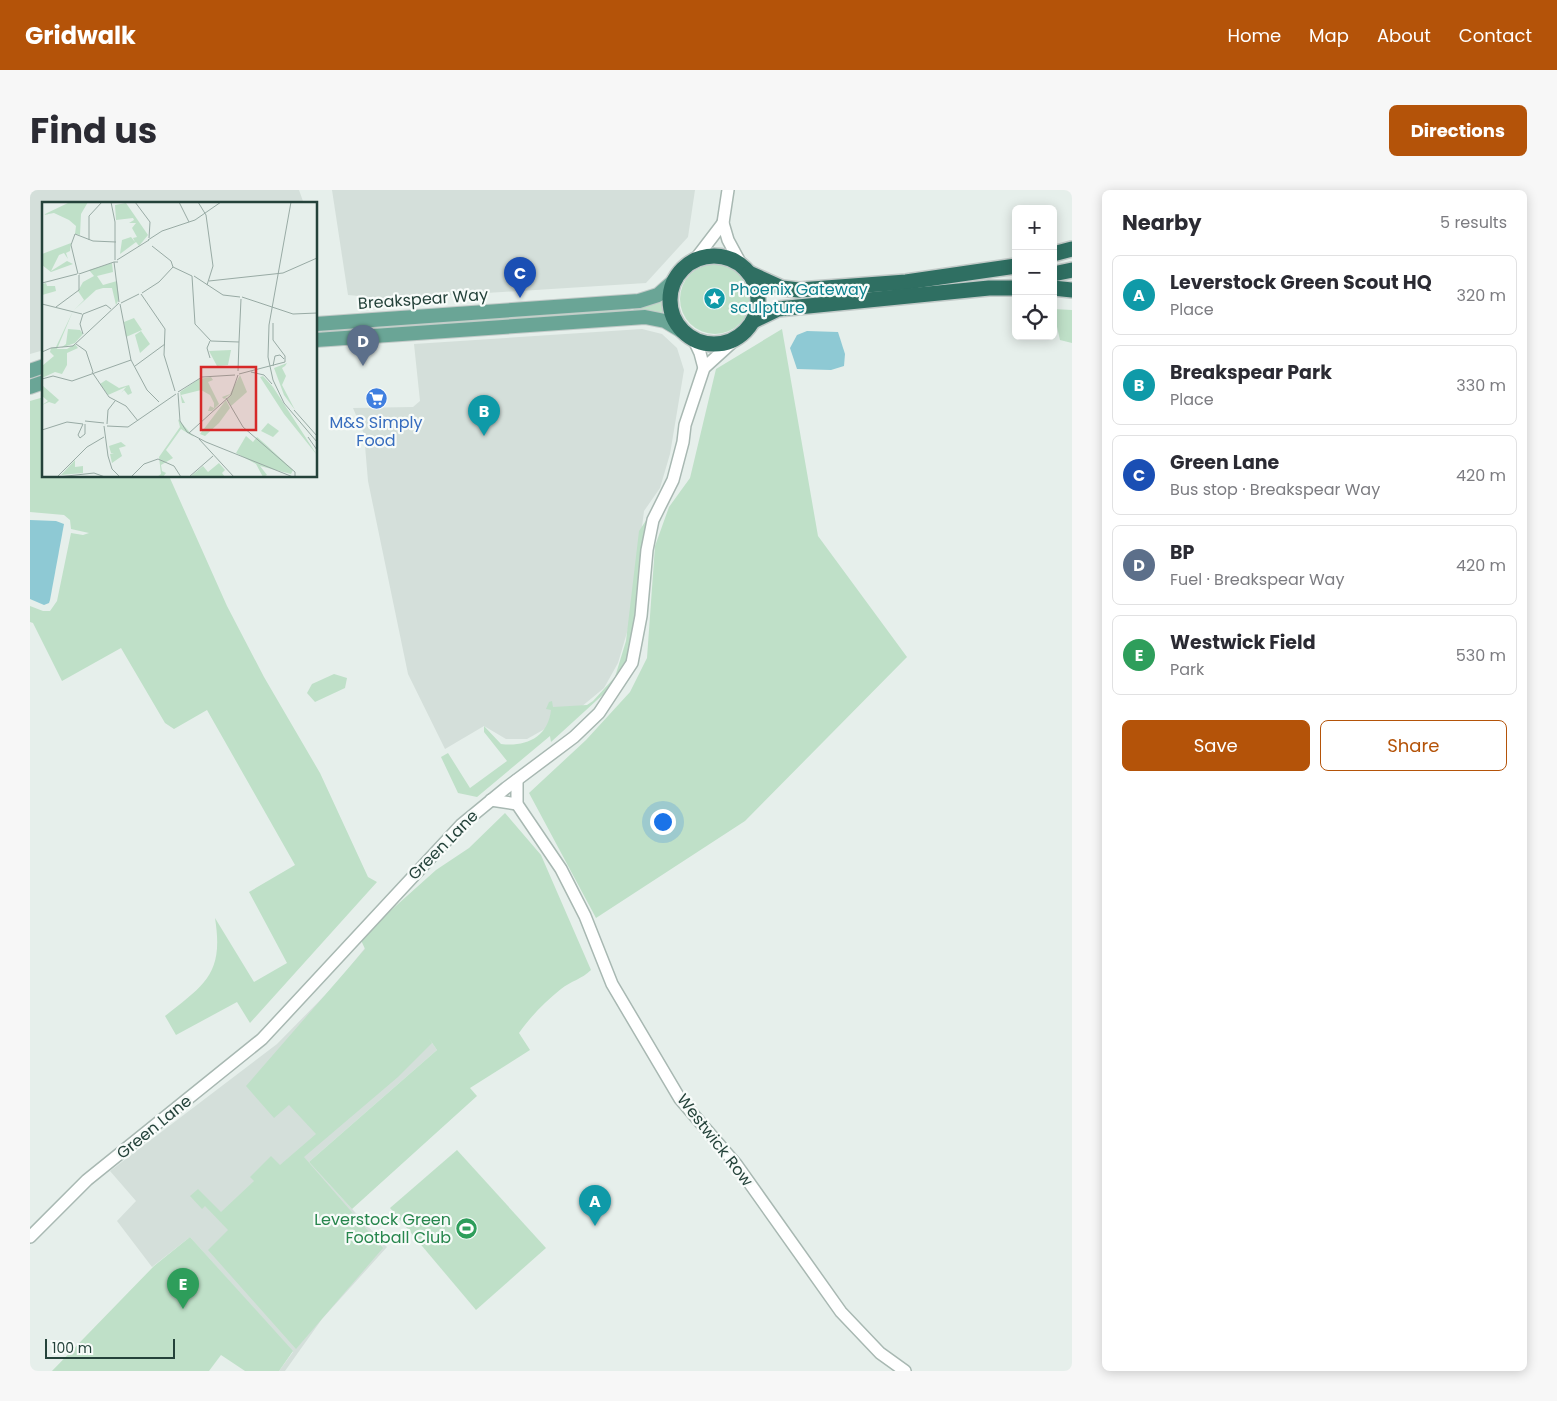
<!DOCTYPE html>
<meta charset="utf-8">
<style>
:root{--surface:#fff;--page:#f7f7f7;--text:#2b2b33;--muted:#7c7c81;--line:#e1e1e2;--accent:#b45309}
body{margin:0;font-family:Poppins,sans-serif;background:var(--page);color:var(--text)}
.controls{position:absolute;right:15px;top:15px;display:grid;overflow:hidden;border-radius:8px;box-shadow:0 2px 12px #0003}
.controls button{width:45px;height:45px;display:grid;place-items:center;padding:0;border:0;border-bottom:1px solid var(--line);background:var(--surface);color:var(--text);font:25px sans-serif}
.scale{position:absolute;left:15px;bottom:12px;width:130px;box-sizing:border-box;padding-left:5px;border:2px solid #24423a;border-top:0;font-size:14px;line-height:18px;white-space:nowrap;color:#24423a;-webkit-text-stroke:4px #f7fbf9;paint-order:stroke}
.you{position:absolute;left:632px;top:631px;width:18px;height:18px;margin:-12px;border:4px solid #fff;border-radius:50%;background:#1a73e8;box-shadow:0 0 0 8px #1a73e833}
.badge{display:grid;place-items:center;width:32px;height:32px;border-radius:50%;background:var(--accent);color:#fff;font-size:16px;font-weight:700}
.pin{position:absolute;translate:-50% -41px;filter:drop-shadow(0 1px 2px #0008)}
.pin::after{content:'';position:absolute;top:26px;width:18px;height:15px;background:inherit;clip-path:polygon(0 0,100% 0,50% 100%)}
.list{margin:0;padding:0;list-style:none}
h2{display:flex;justify-content:space-between;align-items:center;height:65px;margin:0;padding:0 20px;font-size:21px}
h2 small{font-size:16px;font-weight:400;color:var(--muted)}
.list li{display:grid;grid-template-columns:32px 1fr auto;gap:15px;align-items:center;box-sizing:border-box;height:80px;margin:0 10px 10px;padding:0 10px;border:1px solid var(--line);border-radius:8px}
.list b{display:block;font-size:19px;white-space:nowrap}
.list p{margin:0;font-size:16px;white-space:nowrap;color:var(--muted)}
.list em{font-size:16px;font-style:normal;color:var(--muted)}
.actions{display:flex;gap:10px;padding:15px 20px}
.actions a{flex:1;padding:11px 0;border:1px solid var(--accent);border-radius:8px;text-align:center;font-size:18px;color:var(--accent)}
.actions .main{background:var(--accent);color:#fff}
.icon{flex:none;width:28px;height:28px;fill:none;stroke:currentColor;stroke-width:2;stroke-linecap:round;stroke-linejoin:round}
.map{position:relative;flex:none;width:1042px;height:1181px;overflow:hidden;border-radius:8px}
header{display:flex;align-items:center;gap:30px;box-sizing:border-box;height:70px;padding:0 25px;background:var(--accent);color:#fff}
header strong{font-size:24px}
nav{display:flex;gap:28px;margin-inline-start:auto;font-size:18px}
.intro{display:flex;align-items:center;justify-content:space-between;box-sizing:border-box;height:120px;padding:0 30px}
h1{margin:0;font-size:35px}
.button{padding:12px 22px;border-radius:8px;background:var(--accent);color:#fff;font-size:18px;font-weight:700}
main{display:flex;gap:30px;padding:0 30px}
aside{flex:1;background:var(--surface);border-radius:8px;box-shadow:0 2px 12px #0003}
.map>svg:first-child{display:block}
.built{fill:#d4dfda}
.green{fill:#bfe0c8}
.water{fill:#8ec9d4}
.lines{fill:none;stroke-linecap:round;stroke-linejoin:round}
.minor-casing{stroke:#a8b8b2;stroke-width:14}
.major-casing{stroke:#c2cac8;stroke-width:16}
.highway-casing{stroke:#c2cac8;stroke-width:18}
.minor{stroke:#fff;stroke-width:11}
.major{stroke:#6aa596;stroke-width:14}
.highway{stroke:#2f6f62;stroke-width:15}
.labels{text-anchor:middle;dominant-baseline:central;stroke-width:4.5;stroke-linejoin:round;paint-order:stroke}
.culture-label{font-size:16px;fill:#0d838f;stroke:#f7fbf9;text-anchor:start}
.street-label{font-size:16px;fill:#24423a;stroke:#f7fbf9}
.shop-label{font-size:16px;fill:#366cbe;stroke:#f7fbf9}
.leisure-label{font-size:16px;fill:#27864d;stroke:#f7fbf9;text-anchor:end}
.inset-road{fill:none;stroke:#98aaa4;stroke-width:1}
.view{fill:#d62828;fill-opacity:0.15;stroke:#d62828;stroke-width:2.5}
.inset-edge{fill:none;stroke:#24423a;stroke-width:2.5}
</style>
<header>
<strong>Gridwalk</strong>
<nav><a>Home</a><a>Map</a><a>About</a><a>Contact</a></nav>
</header>
<div class="intro"><h1>Find us</h1><a class="button">Directions</a></div>
<main>
<div class="map">
<svg width="1042" height="1181" viewBox="0 0 1042 1181">
<rect width="100%" height="100%" fill="#e6efeb"/>
<g class="built">
<polygon points="0,0 269,0 274,14 14,14 14,160 0,164"/>
<polygon points="302,0 665,0 658,47 616,93 361,109 318,105"/>
<polygon points="612,139 632,144 647,158 654,180 640,264 630,298 614,321 600,432 588,473 574,498 545,522 497,549 476,549 454,536 415,559 378,484 338,291 334,244 323,218 383,217 390,211 384,154"/>
<polygon points="335,758 407,860 279,972 357,1057 292,1129 255,1181 249,1181 263,1162 160,1047 122,1077 87,1031 106,1011 80,981 247,854 305,795"/>
</g>
<g class="green">
<circle cx="685" cy="109" r="35"/>
<polygon points="637,106 639,124 616,121 604,122 603,116 621,114"/>
<polygon points="600,116 601,122 292,144 292,139"/>
<polygon points="1023,119 1042,120 1042,153 1030,150"/>
<polygon points="752,139 788,346 877,467 715,631 566,728 499,603 556,550 600,502 617,468 625,356 639,317 660,288 686,179"/>
<path d="M14,207V286H139L197,416L234,487L290,583L338,687L347,692L220,833L207,812L146,845L135,826C175,794 194,784 185,728L224,792L257,773L219,702L265,675L177,520L144,539L135,533L91,458L32,491L3,433L0,432V416L13,421H20L27,411L41,343L53,345L59,343L41,339L40,330L34,325L0,322V211Z"/>
<path d="M621,323L608,436L600,466L589,490L521,552L520,546L447,607L428,603L411,567L418,563L440,598L477,571L454,542V536L471,554C495,557 518,548 521,520L516,519L519,512L522,511L523,517L557,515L563,511L585,487L596,451L609,341Z"/>
<polygon points="304,484 317,488 315,498 285,512 277,503 282,494"/>
<path d="M475,623L511,665L561,780C552,789 541,791 531,799C516,811 500,827 489,843L500,860L440,898L447,906L322,1019L279,972L407,860L398,847L402,853L368,887L274,967L353,1058L266,1159L178,1060L198,1040L175,1016L172,1019L160,1006L168,999L191,1022L224,991L220,987L241,966L250,975L286,944L259,915L244,928L216,896L335,759L330,748L406,680L439,658Z"/>
<polygon points="427,960 516,1058 446,1120 360,1018"/>
<polygon points="160,1047 263,1161 249,1181 215,1181 191,1165 179,1181 22,1181 124,1076"/>
</g>
<g class="water">
<polygon points="777,141 808,142 815,164 814,176 801,180 767,179 760,158 767,145"/>
<polygon points="0,330 26,331 34,334 20,410 19,413 14,415 0,409"/>
</g>
<g class="lines">
<defs>
<g id="minor">
<polyline points="698,0 693,33 698,50 712,76"/>
<polyline points="664,71 693,33"/>
<polyline points="663,148 670,163 674,178"/>
<polyline points="487,590 487,614 531,679 555,726 582,794 650,909 706,974 811,1122 850,1163 875,1181"/>
<polyline points="461,610 487,614"/>
<polyline points="0,1047 57,990 232,849 431,635 476,598 544,547 569,523 602,473 611,426 617,360 623,330 643,290 653,252 655,235 674,178 707,148"/>
</g>
<g id="major">
<polyline points="286,134 609,111 628,105 646,89"/>
<polyline points="286,150 615,127 635,131 655,143"/>
<polyline points="0,181 14,176"/>
<polyline points="0,197 14,192"/>
</g>
<g id="highway">
<polyline points="1023,64 1042,59"/>
<circle cx="684" cy="110" r="44"/>
<polyline points="719,83 752,98 769,100 876,92 986,76"/>
<polyline points="1023,84 1042,80"/>
<polyline points="1023,98 1042,100"/>
<polyline points="723,131 748,119 959,98 986,98"/>
</g>
</defs>
<use href="#minor" class="minor-casing"/>
<use href="#major" class="major-casing"/>
<use href="#highway" class="highway-casing"/>
<use href="#minor" class="minor"/>
<use href="#major" class="major"/>
<use href="#highway" class="highway"/>
</g>
<defs>
<symbol id="sight-disc" viewBox="-11 -11 22 22"><circle r="9.5" fill="#0f9aa8" stroke="#f7fbf9"/><path d="M0-6L1.8-2.2L6-1.7L2.9 1.2L3.7 5.4L0 3.3L-3.7 5.4L-2.9 1.2L-6-1.7L-1.8-2.2Z" fill="#fff"/></symbol>
<symbol id="supermarket-disc" viewBox="-11 -11 22 22"><circle r="9.5" fill="#3f7fe0" stroke="#f7fbf9"/><path d="M-6-5.5h2.5l.6 2H6L4.5 2H-2.5L-4.4-4H-6ZM-1.5 3.2a1.3 1.3 0 1 0 .1 0ZM3 3.2a1.3 1.3 0 1 0 .1 0Z" fill="#fff"/></symbol>
<symbol id="stadium-disc" viewBox="-11 -11 22 22"><circle r="9.5" fill="#2e9e5b" stroke="#f7fbf9"/><path d="M0-5a6.5 5 0 1 0 0 10a6.5 5 0 1 0 0-10ZM-3.5-1.8h7v3.6h-7Z" fill="#fff"/></symbol>
</defs>
<g fill-rule="evenodd">
<use href="#sight-disc" x="672" y="96" width="25" height="25"/>
<use href="#supermarket-disc" x="334" y="196" width="25" height="25"/>
<use href="#stadium-disc" x="424" y="1026" width="25" height="25"/>
</g>
<g class="labels">
<g class="culture-label">
<text x="700" y="99">Phoenix Gateway<tspan x="700" dy="18">sculpture</tspan></text>
</g>
<g class="street-label">
<text transform="translate(393 109) rotate(-4)">Breakspear Way</text>
<text transform="translate(413 655) rotate(-45)">Green Lane</text>
<text transform="translate(124 937) rotate(-39)">Green Lane</text>
<text transform="translate(685 950) rotate(52)">Westwick Row</text>
</g>
<g class="shop-label">
<text x="346" y="232">M&amp;S Simply<tspan x="346" dy="18">Food</tspan></text>
</g>
<g class="leisure-label">
<text x="421" y="1029">Leverstock Green<tspan x="421" dy="18">Football Club</tspan></text>
</g>
</g>
<g transform="translate(12 12)">
<rect width="275" height="275" fill="#e6efeb"/>
<path d="M28,0H46L39,12L38,33L33,32L34,24L27,18L12,11L1,13ZM84,1L106,33L97,44L94,40L78,52L80,38L89,35L93,40L91,36L95,35L90,26L94,21H87L92,18L91,16L74,18L73,3ZM29,41L28,49L24,51L26,57L22,51L17,53L9,69L25,59L31,62L9,70L0,63V52ZM70,61L71,70L55,74L61,83L75,79L77,97L74,103L70,86H61L54,88L32,108L42,98L36,89L41,80L52,74L47,68ZM4,81L5,84H13L14,89L0,93V82ZM31,109L15,147H25L33,142L36,146L25,151V163L20,172L13,170L0,176V164L12,154L8,150L9,146L14,145ZM92,116L100,128L84,135L82,120ZM26,127L38,128L41,132L33,141L19,146L24,142ZM99,129L108,142L98,151L93,133ZM189,148L186,163L175,164L167,149ZM245,161L243,164L240,166L244,174L240,183L253,208L242,193L232,166ZM198,173L205,190L189,204L185,197L190,191L182,197L180,195L188,192ZM221,174L231,185L275,253L242,212L218,175ZM169,175L171,178L166,180L177,202L170,209H166L168,204L172,206V201L168,193L159,188L139,193L143,201H140L138,190L157,177ZM64,178L77,186L87,183L90,191L86,193L82,188L79,191L84,185L66,193L58,182ZM0,183L17,198L13,202L7,200L0,203L6,199L0,194ZM184,198L188,206L177,221L163,234L158,232ZM136,217L152,235L139,227L124,248L131,256L119,263L120,269L124,271L121,275H115L119,272L117,255L138,225ZM226,221L237,229L231,235L219,229ZM204,234L211,240L215,235L222,241L251,268L249,272L218,264L225,273L221,275L214,262L194,251ZM79,240L84,244L77,246L80,254L70,261L68,252L72,251H69L67,244ZM33,258V265L41,264V271L19,273ZM177,261L183,268L180,271L183,275H148L161,264L166,270Z" fill="#bfe0c8"/>
<path class="inset-road" d="M69,0L73,20V58M93,0L108,20L107,36M137,0L147,20M156,0L164,13L171,64L165,83M249,0L227,123L226,155L231,178L242,201L275,240M47,38V14L60,0M106,38L120,29L153,18L179,0M110,44L129,59L131,65L150,74M75,58L107,38M76,60H72L77,100M36,72L29,43L33,32L51,39L74,40M37,72L72,60M150,74L153,122L169,139L197,140L196,169M152,74L181,93L198,95M167,79L241,71L275,56M0,81L35,72M100,91L117,80L131,65M99,92L123,127L122,153L133,189M200,95L251,112L275,111M79,101L97,92M0,102L40,112M78,102L89,158L105,188L117,200M14,105L37,88V73M41,132L38,122L41,112L64,103L69,107M197,140L199,97M34,142L44,149L51,170M0,150L9,146L31,144L77,101M168,156L165,146L168,139M93,164L123,142M231,164L233,154L238,153L242,157M50,170L67,195L84,204L96,219M209,170L222,173L230,182M197,172L243,160V154L231,138V121M0,177L11,174L30,179L89,158M136,190L160,175L193,173M136,191L138,219L145,230L164,240L251,275M184,196L201,225L253,270V275M252,208L275,234M43,219L62,221M41,222L36,233L38,236L43,232V222M65,222L66,208L73,199M62,224L66,254L70,267L78,275M65,224L86,225L134,192M0,228L25,220L41,222M147,231L189,193L196,173M266,235L275,248M157,237L192,275M15,275L45,245L62,235M16,275L52,271L63,275M89,275L102,262L116,257L132,264L139,275M147,275L171,254"/>
<path class="view" d="M159,165H214V228H159Z"/>
<rect width="275" height="275" class="inset-edge"/>
</g>
</svg>
<div class="controls">
<button>+</button>
<button>−</button>
<button><svg class="icon" aria-label="locate" viewBox="0 0 24 24"><circle cx="12" cy="12" r="6"/><path d="M12 2v4M12 18v4M2 12h4M18 12h4"/></svg></button>
</div>
<div class="scale">100 m</div>
<div class="you"></div>
<div class="pin badge" style="left:565px;top:1036px;background:#0f9aa8">A</div>
<div class="pin badge" style="left:454px;top:246px;background:#0f9aa8">B</div>
<div class="pin badge" style="left:490px;top:108px;background:#1a4fb4">C</div>
<div class="pin badge" style="left:333px;top:176px;background:#5c6f8a">D</div>
<div class="pin badge" style="left:153px;top:1119px;background:#2e9e5b">E</div>
</div>
<aside>
<h2>Nearby<small>5 results</small></h2>
<ul class="list">
<li><span class="badge" style="background:#0f9aa8">A</span><div><b>Leverstock Green Scout HQ</b><p>Place</p></div><em>320 m</em></li>
<li><span class="badge" style="background:#0f9aa8">B</span><div><b>Breakspear Park</b><p>Place</p></div><em>330 m</em></li>
<li><span class="badge" style="background:#1a4fb4">C</span><div><b>Green Lane</b><p>Bus stop · Breakspear Way</p></div><em>420 m</em></li>
<li><span class="badge" style="background:#5c6f8a">D</span><div><b>BP</b><p>Fuel · Breakspear Way</p></div><em>420 m</em></li>
<li><span class="badge" style="background:#2e9e5b">E</span><div><b>Westwick Field</b><p>Park</p></div><em>530 m</em></li>
</ul>
<div class="actions"><a class="main">Save</a><a>Share</a></div>
</aside>
</main>
